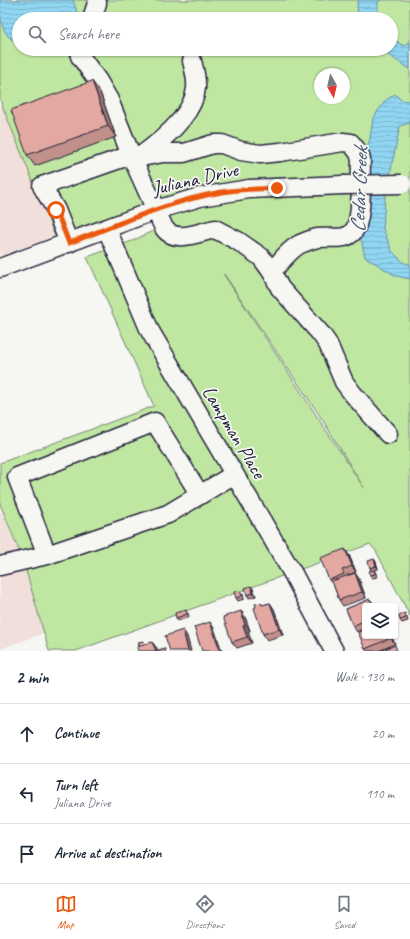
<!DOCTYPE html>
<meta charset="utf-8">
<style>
:root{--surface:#fff;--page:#f2f2f3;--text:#1f2937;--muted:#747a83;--line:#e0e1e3;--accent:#ea580c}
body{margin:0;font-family:Caveat,sans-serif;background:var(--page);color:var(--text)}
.controls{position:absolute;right:12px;bottom:12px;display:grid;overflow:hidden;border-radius:4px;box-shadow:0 1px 3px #0004}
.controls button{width:36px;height:36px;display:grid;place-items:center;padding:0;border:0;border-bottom:1px solid var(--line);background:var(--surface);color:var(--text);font:20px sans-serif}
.compass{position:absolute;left:314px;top:68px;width:36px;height:36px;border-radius:50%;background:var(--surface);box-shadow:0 1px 3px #0004;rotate:172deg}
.stop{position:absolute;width:12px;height:12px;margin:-9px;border:3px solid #ea580c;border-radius:50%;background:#fff}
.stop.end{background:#ea580c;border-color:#fff;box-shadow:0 1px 4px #0008}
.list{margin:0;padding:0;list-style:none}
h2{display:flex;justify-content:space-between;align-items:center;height:52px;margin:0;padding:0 16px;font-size:17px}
h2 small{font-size:13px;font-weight:400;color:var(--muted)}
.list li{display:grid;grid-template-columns:26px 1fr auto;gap:12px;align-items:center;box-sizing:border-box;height:60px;padding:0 16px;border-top:1px solid var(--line)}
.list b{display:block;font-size:15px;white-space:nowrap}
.list p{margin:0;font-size:13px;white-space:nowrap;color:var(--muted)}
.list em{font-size:13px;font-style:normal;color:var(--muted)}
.icon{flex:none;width:22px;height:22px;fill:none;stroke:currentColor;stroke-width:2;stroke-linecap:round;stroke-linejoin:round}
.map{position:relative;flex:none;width:410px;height:651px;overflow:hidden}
.search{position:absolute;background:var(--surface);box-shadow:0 1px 3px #0004;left:12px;right:12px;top:12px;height:44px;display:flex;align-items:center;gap:10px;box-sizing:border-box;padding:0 14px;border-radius:22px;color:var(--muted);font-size:15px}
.sheet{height:232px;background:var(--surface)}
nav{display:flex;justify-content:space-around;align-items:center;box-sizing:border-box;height:56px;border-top:1px solid var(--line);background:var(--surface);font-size:11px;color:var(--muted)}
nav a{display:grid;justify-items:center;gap:2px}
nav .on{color:var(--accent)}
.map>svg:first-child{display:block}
.built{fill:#f0dfda}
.green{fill:#c0e7a2;stroke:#71846e;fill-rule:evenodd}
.water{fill:url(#water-rules);stroke:#648ea9}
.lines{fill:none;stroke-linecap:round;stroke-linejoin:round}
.minor-casing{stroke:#22223b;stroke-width:21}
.minor{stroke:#f6f6f2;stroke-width:18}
.minor-bridge-casing{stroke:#22223b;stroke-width:21;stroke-linecap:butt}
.minor-bridge{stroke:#f6f6f2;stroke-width:18}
.wall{fill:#c2908a;stroke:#22223b}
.shaded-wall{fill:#9e7671;stroke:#22223b}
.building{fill:#e2a8a1;stroke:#22223b}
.route{stroke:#ea580c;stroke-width:5}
.labels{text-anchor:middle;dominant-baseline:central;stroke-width:3.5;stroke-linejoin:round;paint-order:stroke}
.street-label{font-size:20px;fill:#22223b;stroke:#f6f6f2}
.water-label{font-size:21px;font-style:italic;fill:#435872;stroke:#f6f6f2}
</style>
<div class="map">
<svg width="410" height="651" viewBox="0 0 410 651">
<defs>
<pattern id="water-rules" width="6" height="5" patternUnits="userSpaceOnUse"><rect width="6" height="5" fill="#90d6f2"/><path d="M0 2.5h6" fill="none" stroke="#7cb7d0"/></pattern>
</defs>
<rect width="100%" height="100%" fill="#f6f6f2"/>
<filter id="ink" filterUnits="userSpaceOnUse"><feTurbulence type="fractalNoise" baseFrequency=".025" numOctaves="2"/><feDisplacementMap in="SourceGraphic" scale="8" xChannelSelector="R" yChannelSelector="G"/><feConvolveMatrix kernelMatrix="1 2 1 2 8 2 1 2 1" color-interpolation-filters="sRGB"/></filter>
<g filter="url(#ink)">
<g class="built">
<polygon points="0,100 55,236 0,256"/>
<polygon points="0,509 23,560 44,633 0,649"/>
</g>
<path class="green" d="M0,0H410V616L376,551L370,544L76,651H49L23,560L0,504V463L154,406L87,257L132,241L157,229L139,206L55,236L0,100ZM19,19H391V49H19ZM320,74H344V98H320ZM224,274L322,419L364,488L224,275Z"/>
<g class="water">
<path d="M0,0H73L77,12L76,19H19V44C0,35 0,18 0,0Z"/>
<polygon points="359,0 381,0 378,2 378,19 358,19 357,3"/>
<polygon points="391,38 404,46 410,42 410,69 379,49 391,49"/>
<polygon points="395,94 401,100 410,101 410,123 400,126 385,198 383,229 392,251 404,263 410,264 410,279 396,276 365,257 357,221 360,167 370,139 373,118 385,101"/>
</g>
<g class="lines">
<defs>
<g id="minor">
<polyline points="92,19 97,3"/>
<path d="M192,61C194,69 197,79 196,88C194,115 159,143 138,158L131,155L164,228C175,244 199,232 215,229L238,241L261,257L272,272L280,288L321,334L328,344L344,382L353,394L388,434"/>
<path d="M141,157L163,153H184L213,144H222L241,151L260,154L280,152L343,142L351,143L359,153L361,160C360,178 363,211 356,227C349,243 331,236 318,238C312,239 305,242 300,244C289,250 280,262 272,272"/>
<polyline points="107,229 150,331 292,572 334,651"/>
<polyline points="69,243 56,210 42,186 131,155 109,100 98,81 80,56 82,49"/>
<polyline points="0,268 156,210 200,197 249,189 343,185"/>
<polyline points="47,555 17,477 155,422 200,495"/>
<polyline points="0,566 47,555 168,514 233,475"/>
</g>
</defs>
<use href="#minor" class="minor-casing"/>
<use href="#minor" class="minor"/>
<defs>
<polyline id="minor-bridge" points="343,185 402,184"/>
</defs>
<use href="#minor-bridge" class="minor-bridge-casing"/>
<use href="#minor-bridge" class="minor-bridge"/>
</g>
<g class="wall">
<polygon points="100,92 116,137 35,166 27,155"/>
<polygon points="349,555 356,572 346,576 355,573 359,579 366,598 343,606 339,600 334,586 329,580"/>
<polygon points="374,559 376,562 378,569 374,570 376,573 377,577 372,578 370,575 371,570 370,568"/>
<polygon points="251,586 253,589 256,596 249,598 247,595"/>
<polygon points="243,594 244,599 238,601 236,598"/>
<polygon points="370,599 375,606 365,606 365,628 357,632 353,626 346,609"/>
<polygon points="261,603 263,605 270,603 274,609 283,635 267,640 263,634 256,607"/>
<polygon points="241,611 245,617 250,631 248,632 252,643 237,648 232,642"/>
<polygon points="188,613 189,617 178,621 176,618"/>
<polygon points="407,617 408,621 402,623 400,620"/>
<polygon points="391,636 395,644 378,651 367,651 365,649"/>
</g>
<g class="shaded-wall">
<polygon points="92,81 100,92 116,137 108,126"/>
<polygon points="345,549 349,555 356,572 352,566"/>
<polygon points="374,559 376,562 378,569 376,566"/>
<polygon points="355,573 359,579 366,598 362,592"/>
<polygon points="251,586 253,589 256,596 253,593"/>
<polygon points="270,603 274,609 283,635 279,629"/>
<polygon points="241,611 245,617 250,631 245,625"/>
<polygon points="210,622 214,628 222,651 220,651 220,650"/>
<polygon points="243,626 248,632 252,643 247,637"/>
<polygon points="183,630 187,636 191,651 188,651"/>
<polygon points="390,636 391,636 395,644 391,638"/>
<polygon points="152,642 157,648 158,651 156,651"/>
</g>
<g class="building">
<polygon points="92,81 108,126 27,155 11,110"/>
<polygon points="345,549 352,566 342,570 344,574 329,580 320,558"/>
<polygon points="374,559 376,566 370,568 368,561"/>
<polygon points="374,570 375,574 370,575 369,571"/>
<polygon points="355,573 362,592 339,600 332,581"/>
<polygon points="251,586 253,593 247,595 245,588"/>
<polygon points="240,591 242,596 236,598 234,592"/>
<polygon points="370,599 373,606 365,606 365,620 353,626 346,609"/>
<polygon points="261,603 262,605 270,603 279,629 263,634 254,608 256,607 255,604"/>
<polygon points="186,610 187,614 176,618 175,613"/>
<polygon points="241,611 245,625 243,626 247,637 232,642 223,617"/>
<polygon points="405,613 406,618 400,620 399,616"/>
<polygon points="210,622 220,650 216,651 202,651 194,627"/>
<polygon points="365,629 365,636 390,636 391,638 365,649 358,632"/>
<polygon points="183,630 188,651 170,651 165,636"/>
<polygon points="144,641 145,644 139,646 138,642"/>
<polygon points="152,642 156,651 164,648 166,651 138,651 137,647"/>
<polygon points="395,645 397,651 380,651"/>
</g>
</g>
<g class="lines" filter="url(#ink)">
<path class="route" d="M56,210L69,243C120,224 169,201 222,192C240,189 259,189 277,188"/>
</g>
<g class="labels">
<g class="street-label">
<text transform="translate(195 179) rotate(-13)">Juliana Drive</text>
<text transform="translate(234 432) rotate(59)">Lampman Place</text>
</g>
<g class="water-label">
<text transform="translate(359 190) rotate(-88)">Cedar Creek</text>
</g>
</g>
</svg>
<div class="controls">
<button><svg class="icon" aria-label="layers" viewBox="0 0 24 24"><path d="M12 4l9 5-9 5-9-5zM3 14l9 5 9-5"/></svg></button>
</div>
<svg class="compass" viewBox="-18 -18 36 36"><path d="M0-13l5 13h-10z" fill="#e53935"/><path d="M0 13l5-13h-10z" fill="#747a83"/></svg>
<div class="stop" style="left:56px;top:210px"></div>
<div class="stop end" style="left:277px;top:188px"></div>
<div class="search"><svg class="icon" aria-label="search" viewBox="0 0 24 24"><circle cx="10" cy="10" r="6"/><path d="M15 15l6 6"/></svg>Search here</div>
</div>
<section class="sheet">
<h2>2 min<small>Walk · 130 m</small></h2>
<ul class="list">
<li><svg class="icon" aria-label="ahead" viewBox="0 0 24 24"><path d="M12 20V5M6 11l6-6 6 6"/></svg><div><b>Continue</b></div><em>20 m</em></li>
<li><svg class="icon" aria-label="left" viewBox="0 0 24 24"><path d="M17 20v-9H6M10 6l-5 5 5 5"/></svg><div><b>Turn left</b><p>Juliana Drive</p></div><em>110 m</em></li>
<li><svg class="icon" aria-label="arrive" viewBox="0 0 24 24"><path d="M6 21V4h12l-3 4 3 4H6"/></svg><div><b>Arrive at destination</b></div></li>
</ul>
</section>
<nav>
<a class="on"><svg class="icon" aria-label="map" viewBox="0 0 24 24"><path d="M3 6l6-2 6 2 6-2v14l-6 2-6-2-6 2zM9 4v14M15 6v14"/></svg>Map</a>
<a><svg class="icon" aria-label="directions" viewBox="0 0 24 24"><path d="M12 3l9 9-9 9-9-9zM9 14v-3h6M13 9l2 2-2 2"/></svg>Directions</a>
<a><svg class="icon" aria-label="saved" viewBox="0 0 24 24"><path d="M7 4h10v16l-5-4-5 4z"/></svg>Saved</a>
</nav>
